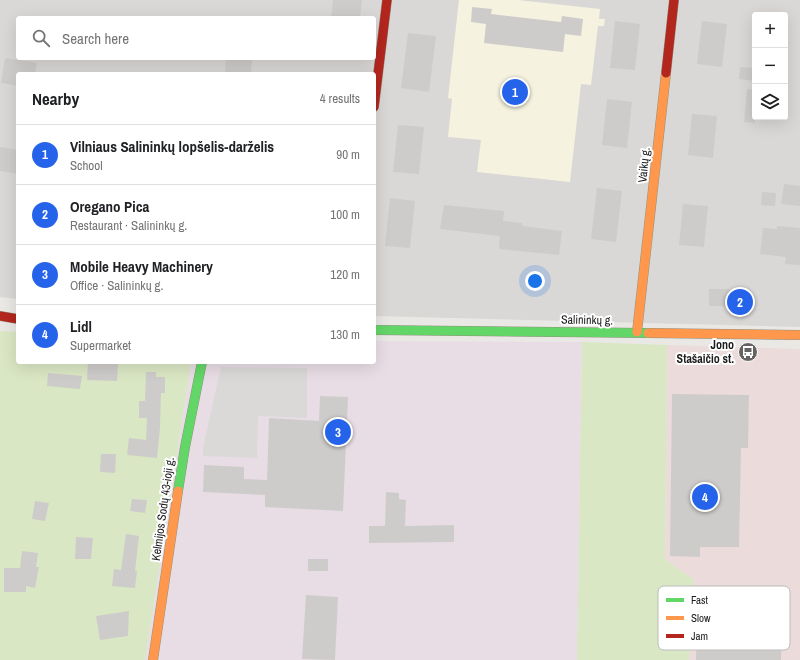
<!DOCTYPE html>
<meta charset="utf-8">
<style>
:root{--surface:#fff;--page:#f6f6f6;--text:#202124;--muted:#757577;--line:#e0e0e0;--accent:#2563eb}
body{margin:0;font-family:"Archivo Narrow",sans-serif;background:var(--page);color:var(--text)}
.controls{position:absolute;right:12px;top:12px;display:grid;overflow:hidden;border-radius:4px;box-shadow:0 4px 16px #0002}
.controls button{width:36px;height:36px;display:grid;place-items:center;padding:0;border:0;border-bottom:1px solid var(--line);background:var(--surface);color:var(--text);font:20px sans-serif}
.you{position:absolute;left:535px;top:281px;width:14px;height:14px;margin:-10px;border:3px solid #fff;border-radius:50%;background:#1a73e8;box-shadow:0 0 0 6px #1a73e833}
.badge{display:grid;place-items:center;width:26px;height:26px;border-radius:50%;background:var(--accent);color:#fff;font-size:13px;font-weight:700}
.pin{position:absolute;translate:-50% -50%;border:2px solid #fff;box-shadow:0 1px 4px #0006}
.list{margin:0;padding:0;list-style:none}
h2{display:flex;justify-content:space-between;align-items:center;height:52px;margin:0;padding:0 16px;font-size:17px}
h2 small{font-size:13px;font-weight:400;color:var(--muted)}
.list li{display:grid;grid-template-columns:26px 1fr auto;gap:12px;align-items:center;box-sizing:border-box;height:60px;padding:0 16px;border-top:1px solid var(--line)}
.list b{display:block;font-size:15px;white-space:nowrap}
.list p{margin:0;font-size:13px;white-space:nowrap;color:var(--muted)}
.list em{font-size:13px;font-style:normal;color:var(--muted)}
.icon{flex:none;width:22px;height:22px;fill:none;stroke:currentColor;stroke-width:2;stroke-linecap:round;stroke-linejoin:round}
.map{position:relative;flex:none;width:800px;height:660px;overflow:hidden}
.search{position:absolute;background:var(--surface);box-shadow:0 4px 16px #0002;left:16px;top:16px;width:360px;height:44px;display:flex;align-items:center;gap:10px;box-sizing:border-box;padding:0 14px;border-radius:4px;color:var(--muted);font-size:15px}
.panel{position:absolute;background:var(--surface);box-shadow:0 4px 16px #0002;left:16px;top:72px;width:360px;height:292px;border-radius:4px}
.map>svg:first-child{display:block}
.residential{fill:#d9d8d6;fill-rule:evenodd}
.commercial{fill:#ecdbdb}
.industrial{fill:#e8dde4}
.education{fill:#f5f2df}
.grass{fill:#dae7c4}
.parking{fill:#dad9d8}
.building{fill:#ceccca}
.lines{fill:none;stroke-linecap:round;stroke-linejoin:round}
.fast-casing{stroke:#93927e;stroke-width:10}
.slow-casing{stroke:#93927e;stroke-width:10}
.jam-casing{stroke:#93927e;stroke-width:10}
.fast{stroke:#63d668;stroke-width:9}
.slow{stroke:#ff974d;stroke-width:9}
.jam{stroke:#b3261e;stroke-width:9}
.labels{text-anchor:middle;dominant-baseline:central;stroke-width:4;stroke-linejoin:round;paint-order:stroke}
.street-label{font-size:12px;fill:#1c1c1c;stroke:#fff}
.poi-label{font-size:12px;font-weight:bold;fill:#1c1c1c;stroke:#fff;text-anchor:end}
.key{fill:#fff;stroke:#bbb;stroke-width:1}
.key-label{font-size:11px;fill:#1c1c1c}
</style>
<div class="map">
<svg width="800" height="660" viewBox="0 0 800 660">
<rect width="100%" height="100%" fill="#eae8e5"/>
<path class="residential" d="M0,0H800V327L374,316V74H18V299L0,297ZM755,15H785V117H755ZM18,18H374V58H18Z"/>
<polygon class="commercial" points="667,345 800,349 800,660 689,660 694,580 665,559"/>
<polygon class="industrial" points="374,341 582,342 577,660 145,660 191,362 374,362"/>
<polygon class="education" points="459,0 518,0 600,9 599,19 605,19 604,26 598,26 591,85 581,84 570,182 477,172 481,140 448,137 452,99 448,98"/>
<g class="grass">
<polygon points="0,331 18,332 18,362 191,362 145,660 0,660"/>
<polygon points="582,342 667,345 665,559 694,580 689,660 577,660"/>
</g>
<polygon class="parking" points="221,367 307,368 307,418 258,416 257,458 203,456 203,448"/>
<g class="building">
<polygon points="333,0 362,0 360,18 331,18"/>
<polygon points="472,7 492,9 491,14 561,22 562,16 583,19 581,36 565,34 563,52 484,43 486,24 471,22"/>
<polygon points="615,21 640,24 635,70 610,68"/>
<polygon points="702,21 727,24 722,67 697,64"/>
<polygon points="408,33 436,36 429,92 401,88"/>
<polygon points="5,58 37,63 35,74 18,74 18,86 1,83"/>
<polygon points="226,58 252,58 251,74 225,74"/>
<polygon points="740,67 755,68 755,81 739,79"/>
<polygon points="747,89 755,90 755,123 744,122"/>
<polygon points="607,99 632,102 627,148 602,145"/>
<polygon points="692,114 717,116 713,158 688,155"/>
<polygon points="398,125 424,127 419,174 393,172"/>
<polygon points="0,147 18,150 18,174 0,171"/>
<polygon points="784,184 800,186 800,206 781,204"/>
<polygon points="597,188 622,191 616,242 591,239"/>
<polygon points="762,192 776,193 775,206 761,205"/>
<polygon points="390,198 415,201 410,248 385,246"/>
<polygon points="683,204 708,206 704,247 679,245"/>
<polygon points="444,205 504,211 503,221 522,223 522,226 562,231 559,255 499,249 500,236 440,229"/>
<polygon points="777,226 800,228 800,265 785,264 786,257 760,254 763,228 777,229"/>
<polygon points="709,289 729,289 728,306 709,306"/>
<polygon points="88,362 118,362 117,381 87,380"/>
<polygon points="146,372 156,372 156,377 165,377 165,393 161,393 160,428 157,458 127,455 129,438 146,440 147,418 139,418 139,401 145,401"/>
<polygon points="48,373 82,376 80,389 47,386"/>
<polygon points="672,394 749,395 748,448 741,448 739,547 700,547 700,557 670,556"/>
<polygon points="320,396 348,397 343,511 265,507 265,495 203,492 204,465 244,467 244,479 267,480 269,418 319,421"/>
<polygon points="101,454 116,454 115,473 100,472"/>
<polygon points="386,492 399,493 399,499 406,500 405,526 454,525 454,542 369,543 369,526 385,526"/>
<polygon points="132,499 147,500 145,513 130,511"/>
<polygon points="35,501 49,503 45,521 32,519"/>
<polygon points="126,534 139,536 135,571 137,571 135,588 112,586 114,569 121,570"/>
<polygon points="76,537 93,538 91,559 75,559"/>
<polygon points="22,551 38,553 36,567 39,567 35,588 26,586 26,592 4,592 4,568 20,568"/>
<rect x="308" y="559" width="20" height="12"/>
<polygon points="306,595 338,597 335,660 302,659"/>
<polygon points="129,611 128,636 100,640 96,616"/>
<polygon points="697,614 782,615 781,660 696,660"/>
</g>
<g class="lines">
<defs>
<g id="fast">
<polyline points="374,330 648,333"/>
<polyline points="178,491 185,447 202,362"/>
</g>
<g id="slow">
<polyline points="637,332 666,73"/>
<polyline points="648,333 800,335"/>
<polyline points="153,660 178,491"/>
</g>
<g id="jam">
<polyline points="666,73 674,0"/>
<polyline points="374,107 387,0"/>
<polyline points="0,316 18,319"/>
</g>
</defs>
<use href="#fast" class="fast-casing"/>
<use href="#slow" class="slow-casing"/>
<use href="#jam" class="jam-casing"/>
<use href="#fast" class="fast"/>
<use href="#slow" class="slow"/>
<use href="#jam" class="jam"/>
</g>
<defs>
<symbol id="bus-disc" viewBox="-11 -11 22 22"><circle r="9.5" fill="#646362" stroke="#fff"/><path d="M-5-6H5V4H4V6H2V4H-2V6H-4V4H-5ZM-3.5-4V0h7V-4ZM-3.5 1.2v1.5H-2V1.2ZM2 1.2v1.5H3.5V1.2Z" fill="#fff"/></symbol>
</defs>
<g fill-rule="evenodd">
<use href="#bus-disc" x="737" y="341" width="22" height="22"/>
</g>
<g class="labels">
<g class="street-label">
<text transform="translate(644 165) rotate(-84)">Vaikų g.</text>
<text transform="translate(587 320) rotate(1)">Salininkų g.</text>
<text transform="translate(163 509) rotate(-82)">Kelmijos Sodų 43-ioji g.</text>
</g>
<g class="poi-label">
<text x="734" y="345">Jono<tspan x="734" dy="14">Stašaičio st.</tspan></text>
</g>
</g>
<rect x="658" y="586" width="132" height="64" rx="6" class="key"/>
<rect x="666" y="598" width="18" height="4" fill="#63d668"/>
<rect x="666" y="616" width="18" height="4" fill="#ff974d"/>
<rect x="666" y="634" width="18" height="4" fill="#b3261e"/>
<g class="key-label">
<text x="691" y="604">Fast</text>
<text x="691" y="622">Slow</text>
<text x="691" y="640">Jam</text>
</g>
</svg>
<div class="controls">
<button>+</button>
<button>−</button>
<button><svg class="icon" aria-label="layers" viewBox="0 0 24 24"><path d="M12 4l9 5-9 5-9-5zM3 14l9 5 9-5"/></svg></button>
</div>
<div class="you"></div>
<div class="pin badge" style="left:515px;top:92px">1</div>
<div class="pin badge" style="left:740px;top:302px">2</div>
<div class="pin badge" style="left:338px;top:432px">3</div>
<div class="pin badge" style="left:705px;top:497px">4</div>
<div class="search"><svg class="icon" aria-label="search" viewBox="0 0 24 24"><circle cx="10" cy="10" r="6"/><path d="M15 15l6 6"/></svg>Search here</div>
<section class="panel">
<h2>Nearby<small>4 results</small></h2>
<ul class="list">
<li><span class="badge">1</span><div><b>Vilniaus Salininkų lopšelis-darželis</b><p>School</p></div><em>90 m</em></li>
<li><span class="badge">2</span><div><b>Oregano Pica</b><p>Restaurant · Salininkų g.</p></div><em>100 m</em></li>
<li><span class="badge">3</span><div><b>Mobile Heavy Machinery</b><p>Office · Salininkų g.</p></div><em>120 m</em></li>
<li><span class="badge">4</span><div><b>Lidl</b><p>Supermarket</p></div><em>130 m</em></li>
</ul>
</section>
</div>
